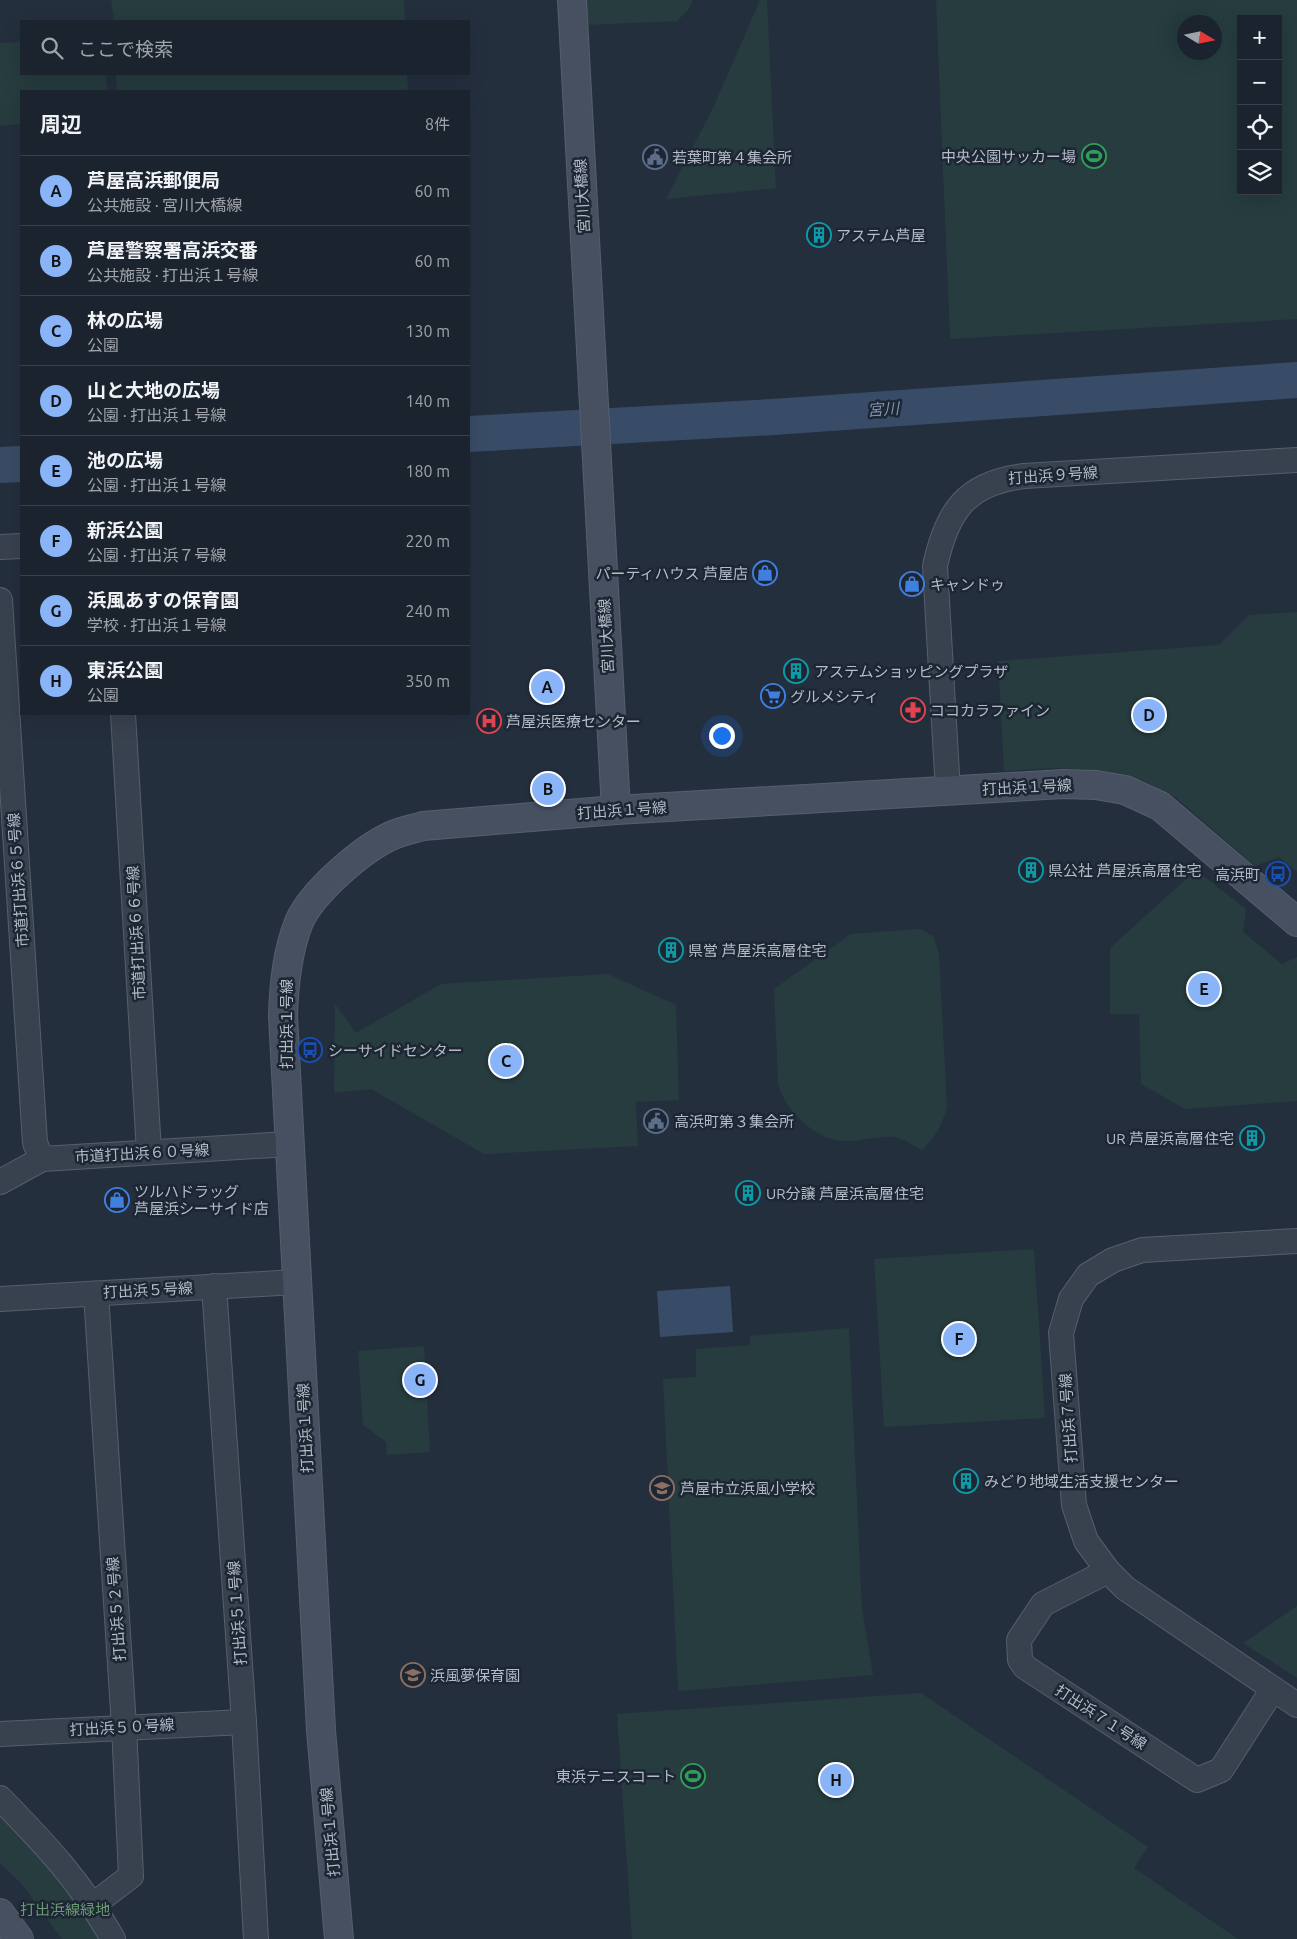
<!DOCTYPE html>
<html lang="ja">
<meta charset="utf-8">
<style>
:root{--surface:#1b232e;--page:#242b36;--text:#f1f3f6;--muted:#a0a4aa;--line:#39404a;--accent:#8ab4f8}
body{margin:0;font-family:Ubuntu,"Noto Sans JP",sans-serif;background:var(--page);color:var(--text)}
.controls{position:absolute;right:15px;top:15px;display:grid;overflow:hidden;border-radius:0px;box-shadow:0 5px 20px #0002}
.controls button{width:45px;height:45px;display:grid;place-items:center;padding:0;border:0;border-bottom:1px solid var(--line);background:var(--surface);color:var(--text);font:25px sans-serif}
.compass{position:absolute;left:1177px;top:15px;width:45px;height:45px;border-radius:50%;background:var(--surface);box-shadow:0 5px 20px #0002;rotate:100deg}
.you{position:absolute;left:721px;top:735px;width:18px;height:18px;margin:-12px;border:4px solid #fff;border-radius:50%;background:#1a73e8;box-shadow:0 0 0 8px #1a73e833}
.badge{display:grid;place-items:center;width:32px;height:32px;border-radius:50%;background:var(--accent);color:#111;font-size:16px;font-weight:700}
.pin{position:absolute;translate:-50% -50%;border:2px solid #fff;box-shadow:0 1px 5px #0006}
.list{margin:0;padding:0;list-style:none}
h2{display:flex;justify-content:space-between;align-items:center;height:65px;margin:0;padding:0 20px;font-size:21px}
h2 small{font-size:16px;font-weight:400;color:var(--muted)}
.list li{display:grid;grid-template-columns:32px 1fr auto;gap:15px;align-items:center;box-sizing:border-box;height:70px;padding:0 20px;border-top:1px solid var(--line)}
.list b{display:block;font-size:19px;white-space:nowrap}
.list p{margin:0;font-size:16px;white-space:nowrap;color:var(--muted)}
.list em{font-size:16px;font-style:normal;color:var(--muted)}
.icon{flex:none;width:28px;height:28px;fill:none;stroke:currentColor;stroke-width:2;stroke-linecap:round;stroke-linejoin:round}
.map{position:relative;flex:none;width:1297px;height:1939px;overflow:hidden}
.search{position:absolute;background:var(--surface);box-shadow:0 5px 20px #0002;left:20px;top:20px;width:450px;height:55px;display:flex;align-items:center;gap:12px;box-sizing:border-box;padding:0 18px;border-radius:0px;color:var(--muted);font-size:19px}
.panel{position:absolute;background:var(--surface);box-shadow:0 5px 20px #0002;left:20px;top:90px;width:450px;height:625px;border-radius:0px}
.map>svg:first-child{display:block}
.green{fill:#263c3f;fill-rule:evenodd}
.water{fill:#394c67}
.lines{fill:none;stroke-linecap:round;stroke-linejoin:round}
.river{stroke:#394c67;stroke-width:36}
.street-casing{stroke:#565f6c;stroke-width:26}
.secondary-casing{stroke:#565f6c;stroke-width:30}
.street{stroke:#38414e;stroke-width:24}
.secondary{stroke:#465061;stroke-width:28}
.labels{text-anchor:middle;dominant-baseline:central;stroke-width:5;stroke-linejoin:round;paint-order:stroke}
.poi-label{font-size:15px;fill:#b4bcc9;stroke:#1d2633;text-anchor:start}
.street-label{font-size:15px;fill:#b4bcc9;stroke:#1d2633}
.park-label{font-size:15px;fill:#6b9a76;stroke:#1d2633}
.water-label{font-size:16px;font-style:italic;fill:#7c92b1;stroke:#1d2633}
</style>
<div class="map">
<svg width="1297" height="1939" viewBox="0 0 1297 1939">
<rect width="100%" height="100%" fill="#242f3e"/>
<g class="green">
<polygon points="111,0 404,0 405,21 114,21"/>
<polygon points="584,0 693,0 689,9 677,21 585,25"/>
<polygon points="760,0 767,0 776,188 666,199 714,106"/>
<path d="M936,0H1297V319L950,339ZM1241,19H1278V191H1241ZM1184,22H1214V52H1184Z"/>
<polygon points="21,42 21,74 106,74 107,91 21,91 21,124 0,126 0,43"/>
<polygon points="116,74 407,74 408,91 117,91"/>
<polygon points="1297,612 1297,872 1279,857 1255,866 1175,797 1143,781 1103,771 1058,768 1004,771 998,661 1219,645 1249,615"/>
<polygon points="1196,870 1246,909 1243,932 1282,964 1297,957 1297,1101 1185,1109 1141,1084 1139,1014 1110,1014 1110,948"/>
<path d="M920,929L933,936L939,954L947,1107C942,1125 936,1137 922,1150C914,1146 903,1138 894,1137C875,1135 855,1144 836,1140C810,1135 784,1108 778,1083L774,989L851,934Z"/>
<polygon points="608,974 676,1005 679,1100 636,1102 638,1146 484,1154 371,1089 334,1093 335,1004 356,1033 441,984"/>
<polygon points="1034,1249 1045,1418 884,1427 874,1259"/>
<polygon points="849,1328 862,1609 873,1675 678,1691 663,1379 696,1377 696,1349 750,1345 750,1336"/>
<polygon points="424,1346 430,1452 387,1455 386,1442 363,1425 358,1351"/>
<polygon points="1297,1606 1297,1678 1243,1643"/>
<polygon points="921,1693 1148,1847 1134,1868 1238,1939 632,1939 617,1714"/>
<polygon points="0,1805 106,1939 62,1939 22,1884 0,1863"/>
</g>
<polygon class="water" points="730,1286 733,1332 660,1337 657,1291"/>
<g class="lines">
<g class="river">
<polyline points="469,434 773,417 1297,380"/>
<polyline points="0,465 21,464"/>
</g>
<defs>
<g id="street">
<polyline points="0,547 21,546"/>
<polyline points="0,600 35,1143 42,1159"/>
<polyline points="123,714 149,1152"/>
<path d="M948,792L935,566C947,511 966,483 1024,476L1297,460"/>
<polyline points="0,1182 42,1159 289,1144"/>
<polyline points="1297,1241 1142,1250 1113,1260 1088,1275 1071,1299 1061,1333 1074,1505 1086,1541 1108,1571 1125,1588 1297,1705"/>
<polyline points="214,1286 244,1722 256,1939"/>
<polyline points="0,1299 296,1282"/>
<polyline points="1108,1571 1043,1604 1019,1640 1020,1660 1025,1667 1197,1780 1221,1770 1273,1689"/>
<polyline points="0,1734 244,1722"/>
<path d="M0,1798C46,1845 80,1881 113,1939"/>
<polyline points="93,1905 131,1876 124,1726 96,1294"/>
</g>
<g id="secondary">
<polyline points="572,0 616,810"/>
<polyline points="0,1913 19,1939"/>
<path d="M339,1939L321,1730L283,1016C284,984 287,952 299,922C312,892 363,848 393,835C403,831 413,829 423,826L616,810L1063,784L1096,785L1125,790L1160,806L1297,922"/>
</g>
</defs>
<use href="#street" class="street-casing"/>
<use href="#secondary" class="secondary-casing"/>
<use href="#street" class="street"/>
<use href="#secondary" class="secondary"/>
</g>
<defs>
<symbol id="stadium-ring" viewBox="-11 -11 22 22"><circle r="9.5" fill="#1d2633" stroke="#2e9e5b" stroke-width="1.5"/><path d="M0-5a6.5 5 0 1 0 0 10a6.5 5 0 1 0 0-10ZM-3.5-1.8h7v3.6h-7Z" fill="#2e9e5b"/></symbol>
<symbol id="civic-ring" viewBox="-11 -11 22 22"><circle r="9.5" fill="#1d2633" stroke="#5c6f8a" stroke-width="1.5"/><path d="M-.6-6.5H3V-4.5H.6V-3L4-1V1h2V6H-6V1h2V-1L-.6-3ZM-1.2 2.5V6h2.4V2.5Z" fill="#5c6f8a"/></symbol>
<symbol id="building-ring" viewBox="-11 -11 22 22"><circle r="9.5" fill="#1d2633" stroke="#0f9aa8" stroke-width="1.5"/><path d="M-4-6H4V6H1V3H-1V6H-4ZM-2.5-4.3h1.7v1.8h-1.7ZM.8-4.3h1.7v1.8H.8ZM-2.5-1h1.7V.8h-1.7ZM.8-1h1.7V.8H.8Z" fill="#0f9aa8"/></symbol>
<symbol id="shop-ring" viewBox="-11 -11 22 22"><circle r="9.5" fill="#1d2633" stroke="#3f7fe0" stroke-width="1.5"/><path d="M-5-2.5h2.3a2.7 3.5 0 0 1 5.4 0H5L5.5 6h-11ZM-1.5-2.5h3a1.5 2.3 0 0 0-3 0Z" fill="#3f7fe0"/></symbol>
<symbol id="supermarket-ring" viewBox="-11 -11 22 22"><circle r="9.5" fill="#1d2633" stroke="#3f7fe0" stroke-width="1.5"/><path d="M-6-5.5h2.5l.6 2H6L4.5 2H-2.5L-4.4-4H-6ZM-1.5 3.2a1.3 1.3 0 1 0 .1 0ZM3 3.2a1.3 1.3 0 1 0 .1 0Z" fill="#3f7fe0"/></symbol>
<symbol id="pharmacy-ring" viewBox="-11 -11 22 22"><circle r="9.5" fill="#1d2633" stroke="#e0444e" stroke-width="1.5"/><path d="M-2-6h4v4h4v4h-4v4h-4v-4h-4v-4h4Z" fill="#e0444e"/></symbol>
<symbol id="hospital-ring" viewBox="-11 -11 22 22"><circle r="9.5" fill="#1d2633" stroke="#e0444e" stroke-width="1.5"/><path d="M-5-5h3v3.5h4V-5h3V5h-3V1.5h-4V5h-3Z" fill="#e0444e"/></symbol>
<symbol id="bus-ring" viewBox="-11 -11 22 22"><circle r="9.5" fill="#1d2633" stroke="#1a4fb4" stroke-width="1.5"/><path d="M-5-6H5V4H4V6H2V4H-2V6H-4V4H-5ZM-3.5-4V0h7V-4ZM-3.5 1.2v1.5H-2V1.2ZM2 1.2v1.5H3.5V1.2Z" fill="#1a4fb4"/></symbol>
<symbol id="school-ring" viewBox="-11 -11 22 22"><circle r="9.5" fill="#1d2633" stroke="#8d6e63" stroke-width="1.5"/><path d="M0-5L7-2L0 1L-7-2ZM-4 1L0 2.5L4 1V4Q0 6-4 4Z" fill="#8d6e63"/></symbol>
</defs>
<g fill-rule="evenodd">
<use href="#stadium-ring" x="1080" y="142" width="28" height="28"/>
<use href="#civic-ring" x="641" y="143" width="28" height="28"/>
<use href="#building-ring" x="805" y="221" width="28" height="28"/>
<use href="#shop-ring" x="751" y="559" width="28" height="28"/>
<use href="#shop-ring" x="898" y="570" width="28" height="28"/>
<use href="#building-ring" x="782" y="657" width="28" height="28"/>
<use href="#supermarket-ring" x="759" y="682" width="28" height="28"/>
<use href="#pharmacy-ring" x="899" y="696" width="28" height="28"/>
<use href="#hospital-ring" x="475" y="707" width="28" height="28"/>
<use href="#building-ring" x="1017" y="856" width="28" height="28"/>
<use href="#bus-ring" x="1264" y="860" width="28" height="28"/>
<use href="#building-ring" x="657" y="936" width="28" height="28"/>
<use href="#bus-ring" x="296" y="1036" width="28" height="28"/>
<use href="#civic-ring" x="642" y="1107" width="28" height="28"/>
<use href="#building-ring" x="1238" y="1124" width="28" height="28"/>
<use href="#building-ring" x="734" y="1179" width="28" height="28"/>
<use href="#shop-ring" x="103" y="1186" width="28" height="28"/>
<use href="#building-ring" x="952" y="1467" width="28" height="28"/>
<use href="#school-ring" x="648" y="1474" width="28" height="28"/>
<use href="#school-ring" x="399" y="1661" width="28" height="28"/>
<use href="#stadium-ring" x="679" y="1762" width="28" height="28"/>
</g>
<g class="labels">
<g class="poi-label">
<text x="1076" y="156" text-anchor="end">中央公園サッカー場</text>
<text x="672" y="157">若葉町第４集会所</text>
<text x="836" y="235">アステム芦屋</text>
<text x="748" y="573" text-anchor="end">パーティハウス 芦屋店</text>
<text x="930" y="584">キャンドゥ</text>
<text x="814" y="671">アステムショッピングプラザ</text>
<text x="790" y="696">グルメシティ</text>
<text x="930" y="710">ココカラファイン</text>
<text x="506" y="721">芦屋浜医療センター</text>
<text x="1048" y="870">県公社 芦屋浜高層住宅</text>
<text x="1260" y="874" text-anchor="end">高浜町</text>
<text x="688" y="950">県営 芦屋浜高層住宅</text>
<text x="328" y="1050">シーサイドセンター</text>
<text x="674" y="1121">高浜町第３集会所</text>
<text x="1234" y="1138" text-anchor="end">UR 芦屋浜高層住宅</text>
<text x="134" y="1191">ツルハドラッグ<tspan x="134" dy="17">芦屋浜シーサイド店</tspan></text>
<text x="766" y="1193">UR分譲 芦屋浜高層住宅</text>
<text x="984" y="1481">みどり地域生活支援センター</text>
<text x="680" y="1488">芦屋市立浜風小学校</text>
<text x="430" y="1675">浜風夢保育園</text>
<text x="676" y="1776" text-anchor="end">東浜テニスコート</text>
</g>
<g class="street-label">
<text transform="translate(582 196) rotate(-93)">宮川大橋線</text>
<text transform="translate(1053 475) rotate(-4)">打出浜９号線</text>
<text transform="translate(606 636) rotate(-93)">宮川大橋線</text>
<text transform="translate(1027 787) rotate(-3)">打出浜１号線</text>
<text transform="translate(622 810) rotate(-4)">打出浜１号線</text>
<text transform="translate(18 880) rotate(-94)">市道打出浜６５号線</text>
<text transform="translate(136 933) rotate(-93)">市道打出浜６６号線</text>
<text transform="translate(286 1024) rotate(-90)">打出浜１号線</text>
<text transform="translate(142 1153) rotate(-3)">市道打出浜６０号線</text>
<text transform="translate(148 1290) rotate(-3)">打出浜５号線</text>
<text transform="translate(1068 1418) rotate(-94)">打出浜７号線</text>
<text transform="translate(305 1428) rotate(-93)">打出浜１号線</text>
<text transform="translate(116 1609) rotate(-94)">打出浜５２号線</text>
<text transform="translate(237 1613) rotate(-94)">打出浜５１号線</text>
<text transform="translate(1101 1717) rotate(33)">打出浜７１号線</text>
<text transform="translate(122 1727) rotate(-3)">打出浜５０号線</text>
<text transform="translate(330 1832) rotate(-95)">打出浜１号線</text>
</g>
<g class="park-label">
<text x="65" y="1909">打出浜線緑地</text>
</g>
<g class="water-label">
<text transform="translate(883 409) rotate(-4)">宮川</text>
</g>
</g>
</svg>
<div class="controls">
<button>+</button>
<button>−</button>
<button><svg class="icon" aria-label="locate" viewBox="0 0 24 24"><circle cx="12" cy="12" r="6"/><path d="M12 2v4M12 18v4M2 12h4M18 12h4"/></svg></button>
<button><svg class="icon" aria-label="layers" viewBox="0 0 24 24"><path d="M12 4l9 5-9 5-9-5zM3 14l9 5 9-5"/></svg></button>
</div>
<svg class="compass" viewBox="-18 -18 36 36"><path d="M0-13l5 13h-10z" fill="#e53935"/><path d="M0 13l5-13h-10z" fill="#a0a4aa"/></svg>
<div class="you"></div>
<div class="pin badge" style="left:547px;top:687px">A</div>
<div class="pin badge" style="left:548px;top:789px">B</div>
<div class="pin badge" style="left:506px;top:1061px">C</div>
<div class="pin badge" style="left:1149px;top:715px">D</div>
<div class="pin badge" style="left:1204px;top:989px">E</div>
<div class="pin badge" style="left:959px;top:1339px">F</div>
<div class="pin badge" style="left:420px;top:1380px">G</div>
<div class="pin badge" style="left:836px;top:1780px">H</div>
<div class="search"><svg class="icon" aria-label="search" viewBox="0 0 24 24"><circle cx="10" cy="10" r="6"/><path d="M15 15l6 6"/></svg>ここで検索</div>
<section class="panel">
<h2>周辺<small>8件</small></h2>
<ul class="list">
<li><span class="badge">A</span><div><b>芦屋高浜郵便局</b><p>公共施設 · 宮川大橋線</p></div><em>60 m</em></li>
<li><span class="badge">B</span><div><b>芦屋警察署高浜交番</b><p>公共施設 · 打出浜１号線</p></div><em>60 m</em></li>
<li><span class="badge">C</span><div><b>林の広場</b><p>公園</p></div><em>130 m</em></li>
<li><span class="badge">D</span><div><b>山と大地の広場</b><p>公園 · 打出浜１号線</p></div><em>140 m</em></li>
<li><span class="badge">E</span><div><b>池の広場</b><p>公園 · 打出浜１号線</p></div><em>180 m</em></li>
<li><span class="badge">F</span><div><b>新浜公園</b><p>公園 · 打出浜７号線</p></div><em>220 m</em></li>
<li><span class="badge">G</span><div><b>浜風あすの保育園</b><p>学校 · 打出浜１号線</p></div><em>240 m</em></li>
<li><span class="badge">H</span><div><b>東浜公園</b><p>公園</p></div><em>350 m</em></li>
</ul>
</section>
</div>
